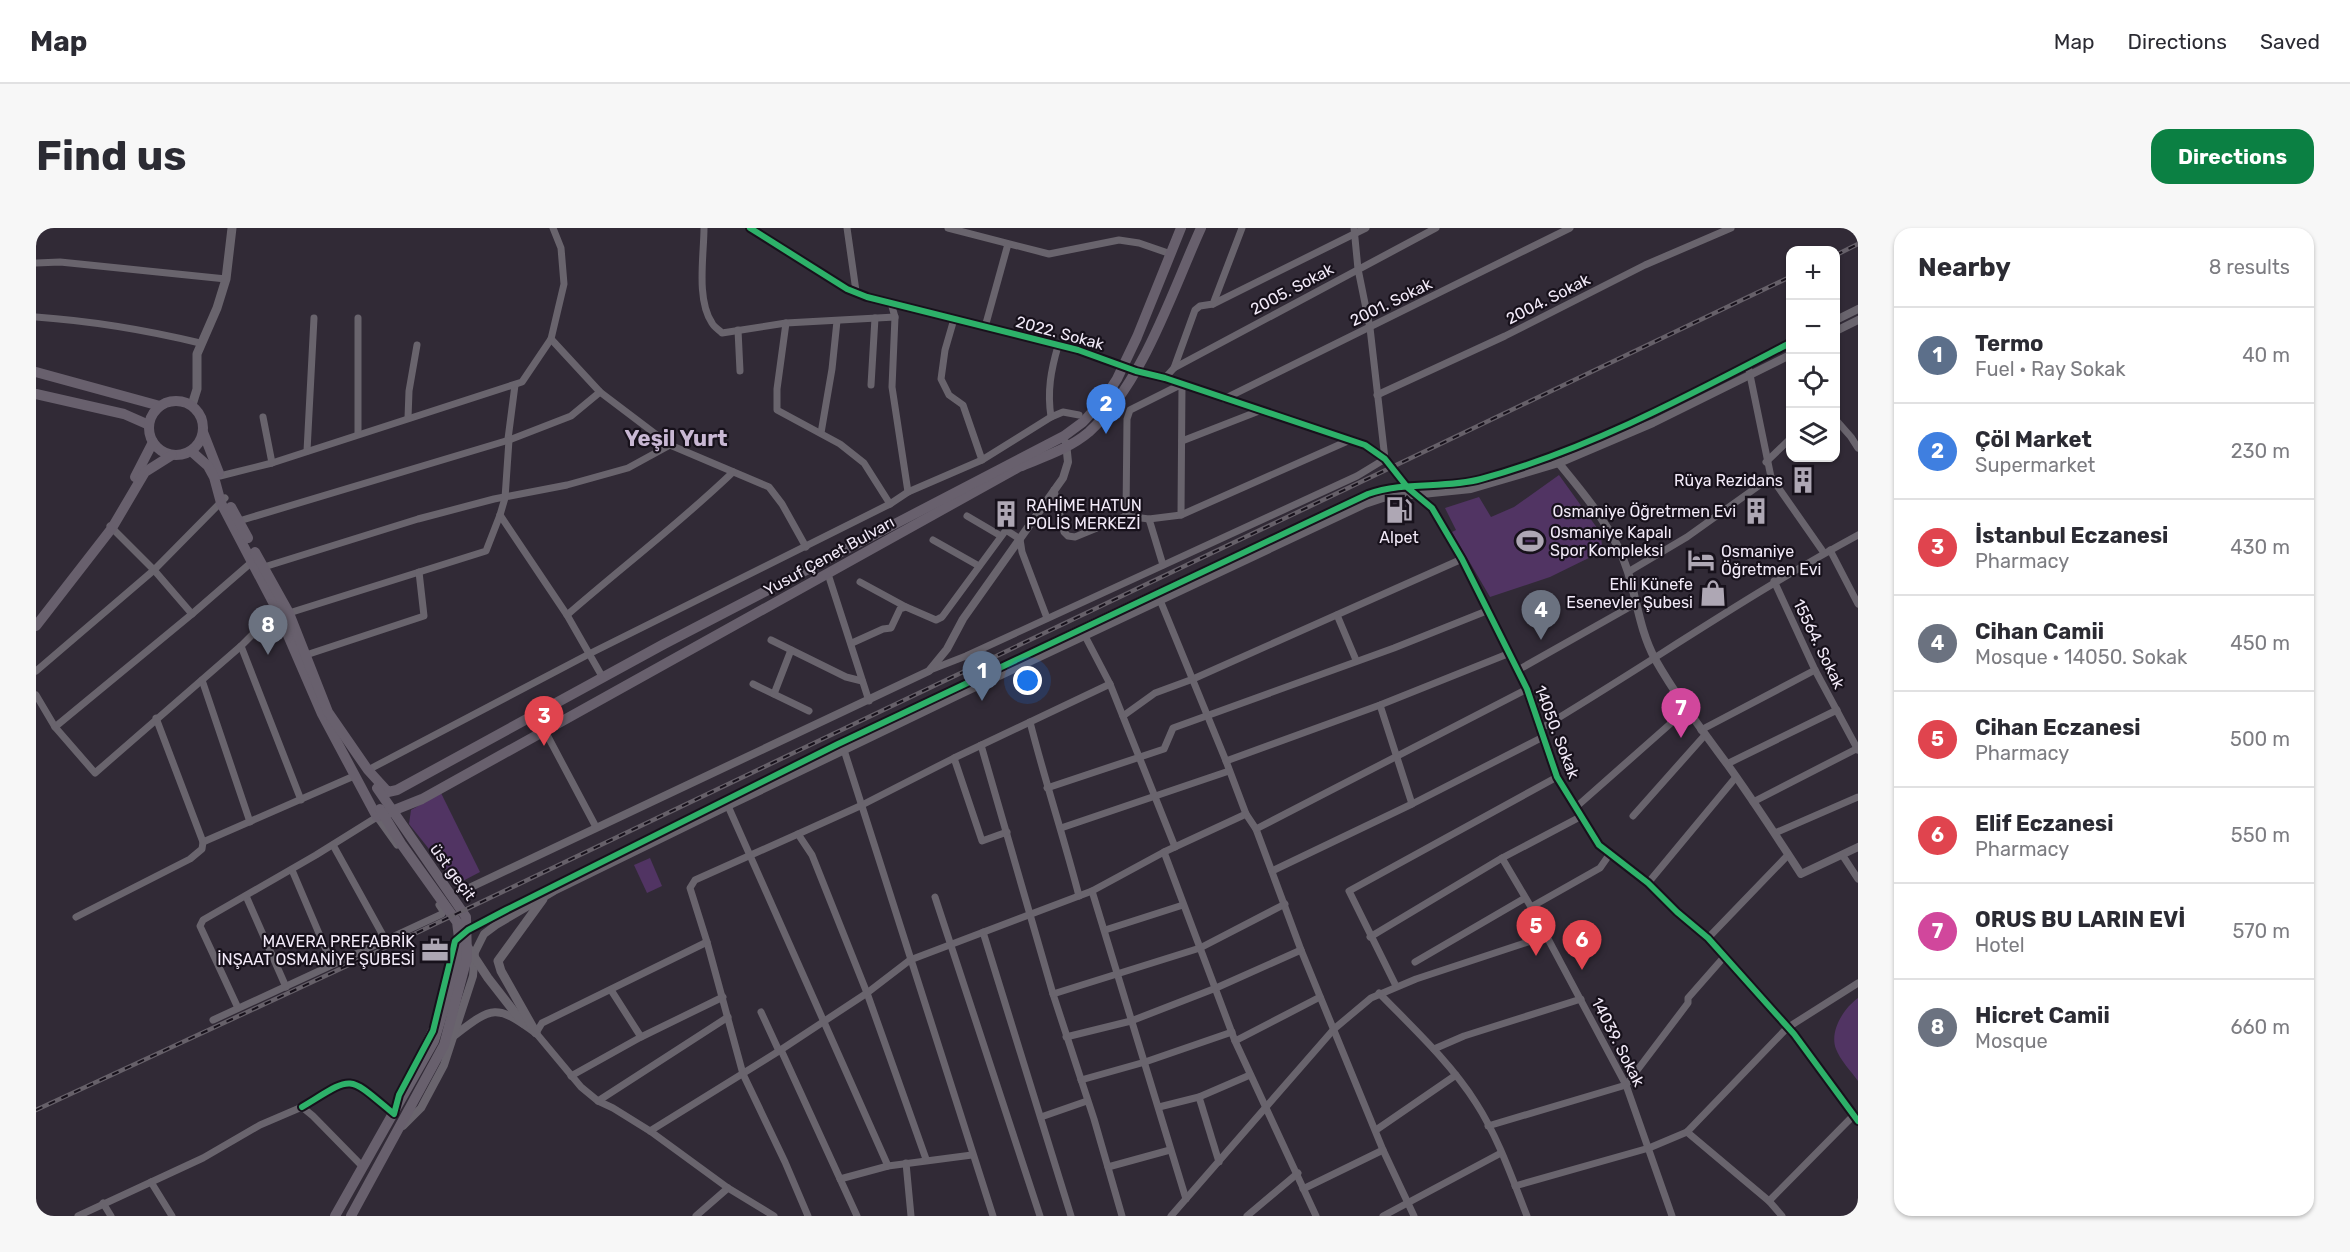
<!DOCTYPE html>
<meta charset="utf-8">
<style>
:root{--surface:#fff;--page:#f7f7f7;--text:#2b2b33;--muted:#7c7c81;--line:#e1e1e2;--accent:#0b8043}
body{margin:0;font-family:Rubik,sans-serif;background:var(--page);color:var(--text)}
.controls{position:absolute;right:18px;top:18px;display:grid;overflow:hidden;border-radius:12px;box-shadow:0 2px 4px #0004}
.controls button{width:54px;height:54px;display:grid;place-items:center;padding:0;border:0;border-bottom:2px solid var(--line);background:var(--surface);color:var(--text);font:30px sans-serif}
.you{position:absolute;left:992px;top:453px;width:21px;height:21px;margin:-15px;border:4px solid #fff;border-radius:50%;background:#1a73e8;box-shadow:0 0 0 9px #1a73e833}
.badge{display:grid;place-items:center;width:39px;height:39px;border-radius:50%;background:var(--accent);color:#fff;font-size:20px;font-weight:700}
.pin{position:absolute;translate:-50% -50px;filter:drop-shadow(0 2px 3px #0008)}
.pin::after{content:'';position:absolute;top:32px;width:21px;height:18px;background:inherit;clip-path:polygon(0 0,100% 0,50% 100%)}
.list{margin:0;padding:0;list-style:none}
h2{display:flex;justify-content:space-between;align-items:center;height:78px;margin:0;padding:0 24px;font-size:26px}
h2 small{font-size:20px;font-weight:400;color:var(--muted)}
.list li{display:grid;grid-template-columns:39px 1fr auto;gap:18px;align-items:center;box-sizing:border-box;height:96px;padding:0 24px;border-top:2px solid var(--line)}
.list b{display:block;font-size:22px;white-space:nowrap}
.list p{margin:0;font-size:20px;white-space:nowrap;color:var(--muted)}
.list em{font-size:20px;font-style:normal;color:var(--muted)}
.icon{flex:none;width:33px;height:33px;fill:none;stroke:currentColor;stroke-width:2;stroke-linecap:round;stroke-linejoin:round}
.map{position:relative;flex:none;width:1822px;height:988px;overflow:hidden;border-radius:18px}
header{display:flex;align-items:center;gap:36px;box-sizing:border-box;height:84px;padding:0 30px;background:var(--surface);border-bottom:2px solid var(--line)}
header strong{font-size:28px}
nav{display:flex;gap:33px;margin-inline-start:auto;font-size:21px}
.intro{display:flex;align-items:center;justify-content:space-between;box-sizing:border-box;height:144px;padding:0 36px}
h1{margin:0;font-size:42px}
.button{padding:15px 27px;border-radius:18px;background:var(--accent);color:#fff;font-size:21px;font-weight:700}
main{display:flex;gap:36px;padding:0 36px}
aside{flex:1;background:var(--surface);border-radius:18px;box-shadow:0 2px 4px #0004}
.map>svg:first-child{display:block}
.green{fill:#513463}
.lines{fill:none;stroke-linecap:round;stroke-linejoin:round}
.minor{stroke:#69646d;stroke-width:7}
.tertiary{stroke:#69646d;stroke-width:8}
.secondary{stroke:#69646d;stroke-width:9}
.trunk{stroke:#68606d;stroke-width:10}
.rail-casing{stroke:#666069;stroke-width:4.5}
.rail{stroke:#17111b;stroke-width:2;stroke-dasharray:7;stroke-linecap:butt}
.cycleway-casing{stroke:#17111b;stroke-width:10}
.cycleway{stroke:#2db169;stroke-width:6}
.labels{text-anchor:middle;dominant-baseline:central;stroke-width:4.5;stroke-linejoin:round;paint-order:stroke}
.street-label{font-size:16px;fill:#f2eaf8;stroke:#17111b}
.poi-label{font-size:16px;fill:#f2eaf8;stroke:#17111b;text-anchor:end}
.district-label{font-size:22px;font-weight:bold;fill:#c9b8d4;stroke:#17111b}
</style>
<header>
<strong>Map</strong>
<nav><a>Map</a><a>Directions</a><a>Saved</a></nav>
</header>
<div class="intro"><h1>Find us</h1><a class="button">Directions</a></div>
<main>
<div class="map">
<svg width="1822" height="988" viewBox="0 0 1822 988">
<rect width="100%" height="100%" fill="#312a36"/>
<g class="green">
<polygon points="1523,247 1564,304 1567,323 1514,349 1454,369 1416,304 1420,302 1409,280 1443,269 1455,289 1478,279"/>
<polygon points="405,565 444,644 421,656 373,596 375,582"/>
<polygon points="614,630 626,658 611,665 598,637"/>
<path d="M1822,770V853C1815,843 1804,832 1800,821C1793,803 1808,780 1822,770Z"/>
</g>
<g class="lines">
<g class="minor">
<path d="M668,0C668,27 660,71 676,95C678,99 683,102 686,105L750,95L859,89L855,75"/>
<polyline points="714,0 811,61 831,69 1042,122 1100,143 1129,150 1329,217 1349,231 1372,260 1396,280 1426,331 1491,461 1521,549 1563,617 1612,655 1641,684 1672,710 1758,806 1822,893"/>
<polyline points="811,0 820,63"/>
<polyline points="912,0 1013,26 1083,12 1103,15 1135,26"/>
<polyline points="1318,0 1322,41 1334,100 1349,231"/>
<polyline points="0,35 24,34 190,51"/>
<polyline points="1177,76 1330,0"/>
<path d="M0,89C56,93 110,102 164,115"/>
<polyline points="859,89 856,159 872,264"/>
<polyline points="918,91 909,122 905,151 913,167 927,177 946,232"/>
<polyline points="750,95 741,161 741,182 804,216 828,235 854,276"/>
<polyline points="949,99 972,16"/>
<polyline points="702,102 704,143"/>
<polyline points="515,111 564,164 634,217 733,259 746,276 770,319"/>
<polyline points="1138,140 1159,82 1164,78 1177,76 1206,0"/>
<polyline points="1713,142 1735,249 1788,325"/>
<polyline points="1129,150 1138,140 1400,0"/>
<polyline points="835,157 839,90"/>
<polyline points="1341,167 1469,108 1609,37 1695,0"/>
<polyline points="1188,171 1534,0"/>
<polyline points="227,189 236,235"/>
<path d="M1015,189C1011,163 1015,142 1022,118"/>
<polyline points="372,190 373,163 381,117"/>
<polyline points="1800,192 1815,209 1822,220"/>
<polyline points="785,205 796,141 801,93"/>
<polyline points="322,206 322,90"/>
<polyline points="472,211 479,157"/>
<polyline points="1146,213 1223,183"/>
<polyline points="271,223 278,90"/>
<polyline points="1730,234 1754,211"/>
<polyline points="184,248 236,235 486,154 515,111 528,56 525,20 517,0"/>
<polyline points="1018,262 1028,304 1032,308 1039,309 1090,288 1113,291 1145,287 1314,212"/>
<polyline points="464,287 531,387 567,450"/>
<polyline points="931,288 965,308"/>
<polyline points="1090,288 1091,191 1094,182 1146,156 1145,287"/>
<polyline points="1113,291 1127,337"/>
<polyline points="203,293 473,212 535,188 564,164"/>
<polyline points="74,298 118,342 156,386"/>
<polyline points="897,312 943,338"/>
<polyline points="1794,322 1822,376"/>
<polyline points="228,339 382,291 458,271 531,257 592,240 634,217"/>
<polyline points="1592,344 1651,309 1735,249"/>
<polyline points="792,346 833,473"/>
<polyline points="1738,353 1779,442 1822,522"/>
<polyline points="824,354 870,379"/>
<polyline points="1124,372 1190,533 1210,586 1220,601 1265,722 1347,922 1378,988"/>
<polyline points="253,385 450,323 464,287 469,270 473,212"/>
<path d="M531,387C586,339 644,295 697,244"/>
<polyline points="1301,387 1320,432"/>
<polyline points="1049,408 1074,456 1139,619"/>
<polyline points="735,412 810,449 826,453"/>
<polyline points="816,415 847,401 855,400 864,381 870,379 900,392 906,389 970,302 984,311 986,324 1011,390"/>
<polyline points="205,418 265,572"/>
<polyline points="270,427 388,388 383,344"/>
<polyline points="894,442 930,428 1321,248 1349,231"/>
<polyline points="1482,442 1599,376"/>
<polyline points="0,443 118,342 189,270"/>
<polyline points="166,452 214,594"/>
<polyline points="717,456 773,483"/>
<polyline points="738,466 755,422"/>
<polyline points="0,467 19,499 59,545 205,418 241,382"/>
<polyline points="1344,477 1376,576"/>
<polyline points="1087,488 1119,465 1157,451 1426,331"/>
<path d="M994,494C1009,553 1028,610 1043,668"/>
<polyline points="19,499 156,386 217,333"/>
<path d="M1504,501C1611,437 1713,366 1822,307"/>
<polyline points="1665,502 1779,442"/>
<polyline points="509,503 560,599"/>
<polyline points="945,517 1017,766 1058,891 1086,988"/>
<polyline points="808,522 957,988"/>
<polyline points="918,530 946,613 971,604"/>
<polyline points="1190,533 1344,477 1474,425"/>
<polyline points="1691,536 1801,482"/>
<polyline points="332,542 555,425 854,276 872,264 946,232 1015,189 1027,184 1043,187"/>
<polyline points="1011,560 1128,521 1137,500 1358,420 1453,382"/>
<polyline points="1717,574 1822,520"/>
<polyline points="692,578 852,938"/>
<polyline points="1539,580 1651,481"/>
<polyline points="1597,588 1669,507"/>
<polyline points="1025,600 1193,543"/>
<polyline points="1220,601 1491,461"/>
<polyline points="1739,605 1822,569"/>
<polyline points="762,606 824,578 918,530 1074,456"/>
<polyline points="167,614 318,548"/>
<polyline points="297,617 349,711"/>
<polyline points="1128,624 1199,813 1280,988"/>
<polyline points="1807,628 1822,651"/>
<polyline points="1466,630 1495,679 1590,857 1636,988"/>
<polyline points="256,642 296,736"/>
<polyline points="1236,643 1376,576 1507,509"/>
<polyline points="1612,655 1700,549"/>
<polyline points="1056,663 1150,971"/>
<polyline points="210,668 250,759"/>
<polyline points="899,669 1004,988"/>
<polyline points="1495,679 1564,640 1573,627"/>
<polyline points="40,689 154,631 166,621 167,614 120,490"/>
<polyline points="1069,702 1147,677"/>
<polyline points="947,704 1035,988"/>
<polyline points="1334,709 1466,630 1544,589"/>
<polyline points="1672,710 1752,627"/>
<polyline points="671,714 506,795 500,805 545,859 562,873 577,880 614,903 692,960 738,988"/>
<polyline points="1379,734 1489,670"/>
<polyline points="1360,758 1313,663 1521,549"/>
<polyline points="575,762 605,809"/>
<path d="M1343,765C1377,800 1414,834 1440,875C1462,909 1476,950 1491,988"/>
<polyline points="1017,766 1164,720 1249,676"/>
<polyline points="202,780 164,698 167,692 280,627 341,589 361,617"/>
<polyline points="725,784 743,823"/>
<polyline points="177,792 406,686 407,683 403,677"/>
<polyline points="1030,809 1095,793 1180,760 1265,722"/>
<polyline points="1199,813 1284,769"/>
<polyline points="1398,821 1428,808 1545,771"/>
<polyline points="745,822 821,988"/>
<polyline points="535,848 605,809 687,769"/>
<polyline points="1045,852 1109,834 1196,804"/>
<polyline points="1163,869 1183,934"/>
<polyline points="562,873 692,789"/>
<path d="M266,879C319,847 310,846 358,886"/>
<polyline points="1123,879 1163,869 1214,847"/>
<polyline points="1005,889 1051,873"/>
<polyline points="1452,898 1590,857 1652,775 1652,770 1688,729"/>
<polyline points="1340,902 1420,847"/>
<polyline points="614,903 743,823 831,765 874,732 1056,663 1128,624 1210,586"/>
<polyline points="1651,904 1733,973 1746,988"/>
<polyline points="870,935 875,988"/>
<polyline points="1072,939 1134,922"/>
<polyline points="804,951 852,938 936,927"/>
<polyline points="115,954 136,988"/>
<polyline points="1479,958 1613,920 1651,904 1751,800 1822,755"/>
<polyline points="1267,961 1347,922"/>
<polyline points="1733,973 1818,887"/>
<polyline points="67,975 75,988"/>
<polyline points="42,988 167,930 224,897 266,879 277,888 327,939"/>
<polyline points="660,988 692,960"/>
<polyline points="772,988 749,934 707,846 671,714 654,660 659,652 762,606 776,627 831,765 890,931"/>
<polyline points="1135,988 1298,801 1335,770 1380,751 1510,708"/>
<polyline points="1211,988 1262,945"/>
<polyline points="1347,988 1465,925"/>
</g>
<g class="tertiary">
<polyline points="1800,92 1822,81"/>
<polyline points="1800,103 1822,92"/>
<path d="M1521,233C1549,267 1579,302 1592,344C1601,373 1604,403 1619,431C1640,468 1666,502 1691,536C1717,572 1741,609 1765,646L1822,619"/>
<path d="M683,576L1048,399L1332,266C1368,253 1409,261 1445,251C1554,221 1654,167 1754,115"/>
<polyline points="433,660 893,443 911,421 927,391 1027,250 1032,234 1030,215"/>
<polyline points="405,774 419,713 432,702 516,659"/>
<path d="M419,807C457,778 460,776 500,805"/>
<polyline points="382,832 398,798"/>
<polyline points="367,898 385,880 408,837 437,748 439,724 448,706 460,697 518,663 692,578 925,466 1329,276 1347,270 1435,261 1523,235 1617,195 1754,127"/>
</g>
<g class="secondary">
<polyline points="156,177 161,161 161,126 181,80 190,51 196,0"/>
<polyline points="429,715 452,750 487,795"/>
<polyline points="500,805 465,743 462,733 507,671"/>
</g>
<g class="trunk">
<polyline points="0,144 124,178"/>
<polyline points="0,166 88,186 113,197"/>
<circle cx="140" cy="200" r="27"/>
<polyline points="167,204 183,245"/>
<path d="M155,223L172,238L178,249L185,275L241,382L286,486L341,589L386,571L983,239C1007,229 1033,221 1053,204C1107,155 1135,66 1165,0"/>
<polyline points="99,249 117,214"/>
<polyline points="195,279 212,310"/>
<polyline points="219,324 253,385 292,484 332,542 352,564 361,562 628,416 1028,208 1047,194 1068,171 1081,151 1101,109 1145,0"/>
<polyline points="0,398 76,300 109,244 136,227"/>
<polyline points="299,988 398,813 425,726 421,694 366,617 344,581"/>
<polyline points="315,988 408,817 431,730 430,689 341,560"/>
</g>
<defs>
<g id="rail">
<polyline points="1800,27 1822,16"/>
<polyline points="0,882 330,729 1754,49"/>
</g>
</defs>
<use href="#rail" class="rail-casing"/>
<use href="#rail" class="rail"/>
<defs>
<g id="cycleway">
<polyline points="714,0 811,61 831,69 1042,122 1100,143 1129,150 1329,217 1349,231 1372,260 1396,280 1426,331 1491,461 1521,549 1563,617 1612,655 1641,684 1672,710 1758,806 1822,893"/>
<path d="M266,879C319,847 310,846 358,886L363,867L397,803L419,713L432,702L470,682L802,516L1332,266C1368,253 1409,261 1445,251C1554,221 1654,167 1754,115"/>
</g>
</defs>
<use href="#cycleway" class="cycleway-casing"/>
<use href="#cycleway" class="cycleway"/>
</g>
<defs>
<symbol id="building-bare" viewBox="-9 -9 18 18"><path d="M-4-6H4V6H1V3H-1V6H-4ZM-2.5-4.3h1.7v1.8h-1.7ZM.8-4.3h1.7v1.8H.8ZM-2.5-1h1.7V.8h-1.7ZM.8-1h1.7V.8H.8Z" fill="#aea7b4" stroke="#17111b" stroke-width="2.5" paint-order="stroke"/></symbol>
<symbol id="fuel-bare" viewBox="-9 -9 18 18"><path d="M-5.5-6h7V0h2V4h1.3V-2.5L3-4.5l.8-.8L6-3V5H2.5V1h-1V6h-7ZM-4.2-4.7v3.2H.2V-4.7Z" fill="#aea7b4" stroke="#17111b" stroke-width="2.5" paint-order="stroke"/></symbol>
<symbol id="stadium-bare" viewBox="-9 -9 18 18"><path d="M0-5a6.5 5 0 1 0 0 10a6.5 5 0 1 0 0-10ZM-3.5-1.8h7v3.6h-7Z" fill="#aea7b4" stroke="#17111b" stroke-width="2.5" paint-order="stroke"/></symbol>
<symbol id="hotel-bare" viewBox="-9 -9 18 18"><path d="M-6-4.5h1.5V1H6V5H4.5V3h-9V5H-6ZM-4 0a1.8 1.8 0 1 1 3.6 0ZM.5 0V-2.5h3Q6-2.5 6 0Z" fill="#aea7b4" stroke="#17111b" stroke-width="2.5" paint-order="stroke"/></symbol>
<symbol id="shop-bare" viewBox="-9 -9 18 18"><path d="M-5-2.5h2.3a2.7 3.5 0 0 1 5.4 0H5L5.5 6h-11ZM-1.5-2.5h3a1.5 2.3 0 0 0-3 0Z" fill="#aea7b4" stroke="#17111b" stroke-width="2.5" paint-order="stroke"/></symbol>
<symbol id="office-bare" viewBox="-9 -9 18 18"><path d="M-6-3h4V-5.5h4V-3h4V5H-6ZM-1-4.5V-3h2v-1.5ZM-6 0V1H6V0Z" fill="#aea7b4" stroke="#17111b" stroke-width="2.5" paint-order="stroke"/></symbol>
</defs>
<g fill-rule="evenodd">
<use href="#building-bare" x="1748" y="233" width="38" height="38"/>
<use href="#fuel-bare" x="1344" y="263" width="38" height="38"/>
<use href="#building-bare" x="1701" y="264" width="38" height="38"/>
<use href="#building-bare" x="951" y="267" width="38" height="38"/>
<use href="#stadium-bare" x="1475" y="294" width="38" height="38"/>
<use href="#hotel-bare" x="1646" y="313" width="38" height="38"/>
<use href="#shop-bare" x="1658" y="346" width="38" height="38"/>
<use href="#office-bare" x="380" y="703" width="38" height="38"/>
</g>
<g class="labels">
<g class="street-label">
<text transform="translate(1256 61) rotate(-28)">2005. Sokak</text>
<text transform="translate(1512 71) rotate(-27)">2004. Sokak</text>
<text transform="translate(1355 74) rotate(-26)">2001. Sokak</text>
<text transform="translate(1024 105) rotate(15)">2022. Sokak</text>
<text transform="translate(793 328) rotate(-29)">Yusuf Çenet Bulvarı</text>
<text transform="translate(1783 416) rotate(64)">15564. Sokak</text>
<text transform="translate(1521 504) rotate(69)">14050. Sokak</text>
<text transform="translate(417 644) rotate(54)">üst geçit</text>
<text transform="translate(1582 814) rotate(63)">14039. Sokak</text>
</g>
<g class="poi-label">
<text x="1747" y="252">Rüya Rezidans</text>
<text x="990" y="277" text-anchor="start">RAHİME HATUN<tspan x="990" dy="18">POLİS MERKEZİ</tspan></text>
<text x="1700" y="283">Osmaniye Öğretrmen Evi</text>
<text x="1514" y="304" text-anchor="start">Osmaniye Kapalı<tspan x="1514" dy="18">Spor Kompleksi</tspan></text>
<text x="1363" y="309" text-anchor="middle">Alpet</text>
<text x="1685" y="323" text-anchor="start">Osmaniye<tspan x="1685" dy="18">Öğretmen Evi</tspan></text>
<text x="1657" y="356">Ehli Künefe<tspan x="1657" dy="18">Esenevler Şubesi</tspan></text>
<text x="379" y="713">MAVERA PREFABRİK<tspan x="379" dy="18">İNŞAAT OSMANİYE ŞUBESİ</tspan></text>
</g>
<g class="district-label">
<text x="640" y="210">Yeşil Yurt</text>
</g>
</g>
</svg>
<div class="controls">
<button>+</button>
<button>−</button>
<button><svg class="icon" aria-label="locate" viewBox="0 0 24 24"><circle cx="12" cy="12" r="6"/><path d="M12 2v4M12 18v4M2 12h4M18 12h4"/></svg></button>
<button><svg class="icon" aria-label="layers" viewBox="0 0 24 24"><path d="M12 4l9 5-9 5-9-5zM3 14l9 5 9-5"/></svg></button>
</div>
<div class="you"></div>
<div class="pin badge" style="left:946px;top:473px;background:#5c6f8a">1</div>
<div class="pin badge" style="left:1070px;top:206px;background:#3f7fe0">2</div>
<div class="pin badge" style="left:508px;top:518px;background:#e0444e">3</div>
<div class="pin badge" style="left:1505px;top:412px;background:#6b7280">4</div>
<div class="pin badge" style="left:1500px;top:728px;background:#e0444e">5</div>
<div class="pin badge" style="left:1546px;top:742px;background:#e0444e">6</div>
<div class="pin badge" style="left:1645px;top:510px;background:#d1479c">7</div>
<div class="pin badge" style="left:232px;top:427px;background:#6b7280">8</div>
</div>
<aside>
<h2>Nearby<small>8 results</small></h2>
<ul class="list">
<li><span class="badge" style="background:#5c6f8a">1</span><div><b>Termo</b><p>Fuel · Ray Sokak</p></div><em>40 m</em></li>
<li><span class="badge" style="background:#3f7fe0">2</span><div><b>Çöl Market</b><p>Supermarket</p></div><em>230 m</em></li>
<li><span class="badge" style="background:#e0444e">3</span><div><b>İstanbul Eczanesi</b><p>Pharmacy</p></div><em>430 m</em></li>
<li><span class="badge" style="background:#6b7280">4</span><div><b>Cihan Camii</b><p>Mosque · 14050. Sokak</p></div><em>450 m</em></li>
<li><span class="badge" style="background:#e0444e">5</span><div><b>Cihan Eczanesi</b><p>Pharmacy</p></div><em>500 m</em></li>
<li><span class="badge" style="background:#e0444e">6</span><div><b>Elif Eczanesi</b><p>Pharmacy</p></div><em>550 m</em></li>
<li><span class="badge" style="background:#d1479c">7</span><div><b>ORUS BU LARIN EVİ</b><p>Hotel</p></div><em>570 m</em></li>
<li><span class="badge" style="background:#6b7280">8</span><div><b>Hicret Camii</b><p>Mosque</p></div><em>660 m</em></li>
</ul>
</aside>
</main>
